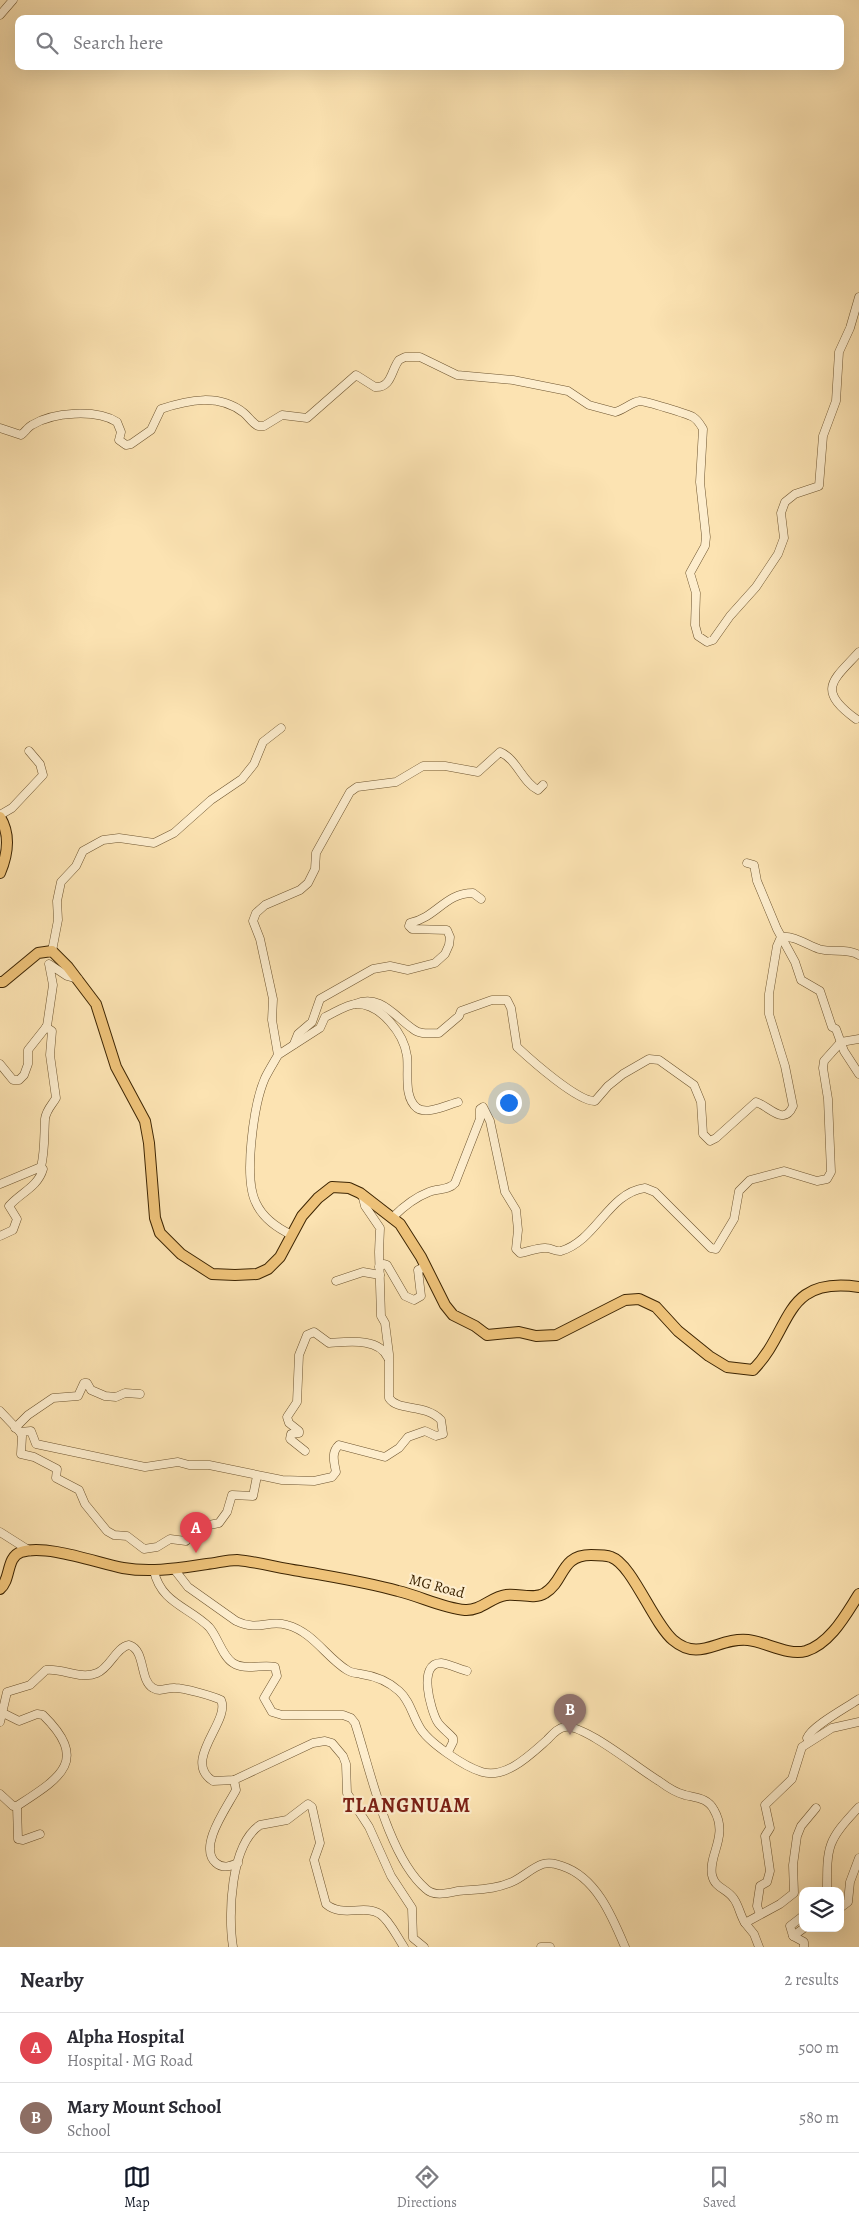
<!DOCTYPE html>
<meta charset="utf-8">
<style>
:root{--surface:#fff;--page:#f7f7f7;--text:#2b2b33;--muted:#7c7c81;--line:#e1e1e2;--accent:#111827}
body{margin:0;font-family:Alegreya,serif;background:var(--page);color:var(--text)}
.controls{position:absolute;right:15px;bottom:15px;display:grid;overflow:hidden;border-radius:10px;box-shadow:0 5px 20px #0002}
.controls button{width:45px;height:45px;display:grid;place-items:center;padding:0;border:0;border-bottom:1px solid var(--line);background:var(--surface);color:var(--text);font:25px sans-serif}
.you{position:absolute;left:508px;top:1102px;width:18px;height:18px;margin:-12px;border:4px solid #fff;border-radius:50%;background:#1a73e8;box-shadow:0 0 0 8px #1a73e833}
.badge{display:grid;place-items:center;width:32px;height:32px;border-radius:50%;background:var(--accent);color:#fff;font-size:16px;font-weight:700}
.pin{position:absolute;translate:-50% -41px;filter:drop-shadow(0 1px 2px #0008)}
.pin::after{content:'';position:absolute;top:26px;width:18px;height:15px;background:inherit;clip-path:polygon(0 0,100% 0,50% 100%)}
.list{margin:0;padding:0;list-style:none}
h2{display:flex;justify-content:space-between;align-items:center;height:65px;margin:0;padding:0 20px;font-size:21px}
h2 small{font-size:16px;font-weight:400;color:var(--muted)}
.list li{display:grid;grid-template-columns:32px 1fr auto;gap:15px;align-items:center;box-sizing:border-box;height:70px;padding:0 20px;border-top:1px solid var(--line)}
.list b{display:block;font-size:19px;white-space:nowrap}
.list p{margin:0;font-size:16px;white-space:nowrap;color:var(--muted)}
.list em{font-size:16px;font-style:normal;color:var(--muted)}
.icon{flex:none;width:28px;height:28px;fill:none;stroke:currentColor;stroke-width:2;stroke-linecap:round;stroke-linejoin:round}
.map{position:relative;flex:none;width:859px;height:1947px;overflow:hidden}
.search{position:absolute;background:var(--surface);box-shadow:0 5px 20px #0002;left:15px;right:15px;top:15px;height:55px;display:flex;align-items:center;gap:12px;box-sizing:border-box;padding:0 18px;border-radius:10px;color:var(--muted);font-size:19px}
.sheet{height:205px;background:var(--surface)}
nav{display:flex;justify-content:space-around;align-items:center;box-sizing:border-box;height:70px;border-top:1px solid var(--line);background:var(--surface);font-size:14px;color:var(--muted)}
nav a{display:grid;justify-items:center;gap:2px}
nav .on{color:var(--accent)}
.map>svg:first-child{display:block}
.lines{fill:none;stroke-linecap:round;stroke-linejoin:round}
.minor-casing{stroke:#6d542f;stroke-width:9}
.major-casing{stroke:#3d2503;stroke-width:12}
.minor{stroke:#fdedcd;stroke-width:8}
.major{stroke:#eec279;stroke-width:10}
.labels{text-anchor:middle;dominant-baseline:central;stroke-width:4.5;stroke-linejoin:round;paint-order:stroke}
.street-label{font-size:15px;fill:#3d2503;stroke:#fdedcd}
.district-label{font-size:20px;font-weight:bold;letter-spacing:1px;fill:#7a1f14;stroke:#fdedcd}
</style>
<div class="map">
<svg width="859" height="1947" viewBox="0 0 859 1947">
<rect width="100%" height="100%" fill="#fce3b2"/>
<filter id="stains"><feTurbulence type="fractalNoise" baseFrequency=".004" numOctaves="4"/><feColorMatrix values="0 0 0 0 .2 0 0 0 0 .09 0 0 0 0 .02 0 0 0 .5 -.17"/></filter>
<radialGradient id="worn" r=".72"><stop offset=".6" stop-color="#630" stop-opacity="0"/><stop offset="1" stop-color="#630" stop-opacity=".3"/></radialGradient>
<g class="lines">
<defs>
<g id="minor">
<polyline points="0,15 13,0"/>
<path d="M0,428L21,435C25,432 28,427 32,425C53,412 96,409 117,422L121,432L119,440L126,445L131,444L151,430L161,409C188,400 219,393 244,413C249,417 252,423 258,426H264L282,415L307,418L356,375L375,387C392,388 391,370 399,360L405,357H420L457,375L513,380L568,391L589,405L615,412C624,410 631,402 640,401C645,401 688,414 693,417C698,420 700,424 703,429L700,482L706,537L705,546L690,573L696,593L695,625L698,636L707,642L713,640L730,616L756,587L778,554L784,538L781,513L785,502L795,494L819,486L823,436L836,401L839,352L850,328L859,297"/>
<path d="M856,719C815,689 834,680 859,652"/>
<polyline points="0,815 12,808 43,775 40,764 29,751"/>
<polyline points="747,863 754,865 757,881 777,929 795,962 801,980 820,991 832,1027 836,1029 844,1051 859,1074"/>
<polyline points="52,951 58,920 57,901 61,882 76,866 83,851 103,840 119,838 154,843 174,833 211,800 242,779 254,764 263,742 281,728"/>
<path d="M355,1004C380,993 395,1017 413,1029C420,1035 430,1033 439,1033L459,1016L461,1011L492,1000H507L511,1008L517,1047C531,1060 578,1102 595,1101L608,1086L623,1074L649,1059L659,1060L694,1085L701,1102L703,1134L710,1141L716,1138L756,1102C769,1106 784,1127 793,1106L785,1066L769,1014V994L777,946L781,937C794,935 807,945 819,949C833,953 847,948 859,955"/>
<path d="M294,1044L298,1034L312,1022L320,999L373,969L390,966L408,970L435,963L445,954L449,945L450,937L447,930L412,929L409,926L410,923C437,917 445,893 473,893L481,899"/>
<path d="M278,1055L320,1028L325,1017C334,1013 347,1004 357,1004C381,1004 404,1034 407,1056C409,1071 403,1097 417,1108C427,1115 447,1105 458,1102"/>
<polyline points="0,1064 13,1080 19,1080 24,1075 28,1064 28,1050 47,1026 53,985 49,964 67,976 78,979"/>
<path d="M41,1167C45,1151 44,1135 45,1119C46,1110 52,1105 56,1098L50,1055L52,1031L46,1027"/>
<path d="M0,1184L41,1167L43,1169C38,1187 20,1193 9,1206L17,1219L13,1230L0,1236"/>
<path d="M393,1217C403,1207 416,1197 429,1192C438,1188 448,1191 455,1183L480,1119V1109L483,1107L490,1121L505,1192L516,1210L518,1230L516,1249L520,1253C528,1252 538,1247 546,1248C552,1248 555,1252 561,1251C597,1240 608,1193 645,1188L655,1192L711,1248L716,1249L734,1219L739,1191L750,1180L784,1171L817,1181L827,1179L831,1172L828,1099L823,1068L824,1061L841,1042L859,1039"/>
<path d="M292,1235C277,1228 263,1218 256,1203C243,1178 254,1103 265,1078C269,1070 274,1062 278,1055L272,1020L273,999L260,939L253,921L256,913L265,905L300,890L308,883L315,869L316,853L350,792L357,787L396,782L423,766H445L478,772L500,752C517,759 522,782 538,790L543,785"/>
<polyline points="379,1267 384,1264 387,1265 405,1296 414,1300 421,1296 418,1270 425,1267"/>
<polyline points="336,1281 363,1272 380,1275"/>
<path d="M0,1411L20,1432L31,1431L36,1444L145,1467L178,1462L189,1465H209L282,1480L314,1481L332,1477L336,1472C334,1462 331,1452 339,1445L385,1457L399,1448L408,1437L425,1431L436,1436L443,1434L441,1420C425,1403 398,1412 389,1398V1354L385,1323L381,1316L379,1252L380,1228L365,1206L362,1194"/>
<polyline points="15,1428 28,1415 53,1398 78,1396 84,1383 87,1383 91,1390 105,1396 116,1397 125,1393 140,1394"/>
<polyline points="20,1432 22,1436 21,1454 34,1457 57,1469 56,1478 79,1490 85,1504 107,1531 114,1535 127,1536 144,1549 157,1547 170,1539 186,1541 190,1529 219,1523 227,1512 232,1495 253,1496 257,1476"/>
<path d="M305,1451L290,1439L291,1434L299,1433V1431L289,1423L287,1417L297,1402L299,1355L307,1335L314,1332L329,1343C347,1342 379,1337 388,1358"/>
<polyline points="0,1532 30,1551"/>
<path d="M174,1569L188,1587L236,1621C259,1632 268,1619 287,1625C313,1632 326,1657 347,1670C351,1673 356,1673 361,1674C375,1676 388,1681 399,1691C410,1701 412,1714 419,1726C427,1742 465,1767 482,1772C506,1779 530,1755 547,1740C552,1735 557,1728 565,1727C584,1724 640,1770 659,1781C667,1787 676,1793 685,1795C697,1798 708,1798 714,1810C729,1836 708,1855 712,1875C715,1889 727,1888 734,1899C739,1906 740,1915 745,1923"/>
<path d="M154,1571C161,1603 189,1607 209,1627C218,1637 222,1656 233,1663C245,1671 262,1664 275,1667L277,1676L264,1698L272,1712L282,1715H343L351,1718L355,1723C370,1769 388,1857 426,1889C434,1897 448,1893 458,1891C478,1889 495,1890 514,1881C524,1876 533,1867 543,1864C550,1862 556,1864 562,1866C596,1877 612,1916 625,1947"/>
<path d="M0,1722L7,1692L30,1685L46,1670C63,1668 80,1680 97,1673C110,1668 116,1647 129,1645C146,1650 139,1680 153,1688C161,1693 167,1687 175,1688C184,1688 213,1696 221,1700C231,1721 181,1761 213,1781L234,1780L313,1743L325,1741L332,1743L343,1756L346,1764L347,1793L369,1827L391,1876L412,1908L413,1938L424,1947"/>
<path d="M809,1742L807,1738C812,1726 846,1708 859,1699"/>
<path d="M448,1752L453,1742V1738C448,1732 441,1728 437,1721C431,1710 417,1663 441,1663C449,1664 459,1669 467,1671"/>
<path d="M234,1780L236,1790C228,1806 197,1847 216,1863C223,1869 231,1866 238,1863"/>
<path d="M0,1794L13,1806H17C60,1778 90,1761 43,1715L37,1714L19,1721L3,1713"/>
<polyline points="17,1806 18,1839 23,1840 40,1834"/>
<path d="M827,1891C827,1845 827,1841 859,1807"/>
<polyline points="840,1908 848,1902 850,1882 859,1858"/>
<polyline points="760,1914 757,1906 760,1886 767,1882 770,1871 765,1836 770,1828 765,1805 792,1779 802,1747 832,1728 859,1722"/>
<polyline points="803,1916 790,1926 793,1936 804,1942 804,1947"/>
<polyline points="793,1936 804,1928"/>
<path d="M233,1947C228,1916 230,1845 260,1825L287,1820L308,1804L312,1807L320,1843L314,1860L326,1904C342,1918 364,1904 380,1914C390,1921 397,1937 404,1947"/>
<polyline points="541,1947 550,1947"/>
<polyline points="759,1947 754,1934 745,1923 780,1904 794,1893 793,1865 797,1836 801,1826 816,1808"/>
</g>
<g id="major">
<path d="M0,817C11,835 8,854 0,873"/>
<path d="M0,982H3L38,953L52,951L68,967L96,1004L116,1067L145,1121L149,1143L155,1218L160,1233L181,1254L212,1274L235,1275L257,1274L268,1269L280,1257L302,1216L318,1198L332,1187L349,1188L360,1193L400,1224L421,1257L445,1305L453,1315L475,1326L487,1335L519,1332L536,1336L556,1335L625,1300L639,1299L656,1307L678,1331L709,1356L727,1367L753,1370C793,1329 782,1276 859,1287"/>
<path d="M0,1589C11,1580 6,1557 21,1552C47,1544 97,1563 123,1568C152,1573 179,1568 207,1564C217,1563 227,1560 237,1560C258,1562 279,1568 300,1571C333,1577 366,1582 398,1591C420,1596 442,1608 465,1610C481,1611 491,1597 506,1595C518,1593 534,1600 545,1593C565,1581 560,1555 591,1555C597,1555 606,1555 611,1557C632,1564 653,1623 673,1640C700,1663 718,1637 748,1640C766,1642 788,1656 806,1651C831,1643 846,1614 859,1594"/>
</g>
</defs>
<use href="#minor" class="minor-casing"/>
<use href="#major" class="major-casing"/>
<use href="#minor" class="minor"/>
<use href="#major" class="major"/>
</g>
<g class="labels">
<g class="street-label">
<text transform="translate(437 1586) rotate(15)">MG Road</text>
</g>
<g class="district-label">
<text x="407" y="1805">TLANGNUAM</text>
</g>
</g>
<rect width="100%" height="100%" filter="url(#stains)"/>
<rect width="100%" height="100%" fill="url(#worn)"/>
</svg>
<div class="controls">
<button><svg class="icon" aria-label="layers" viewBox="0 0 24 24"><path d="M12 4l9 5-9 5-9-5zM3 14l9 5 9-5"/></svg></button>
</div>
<div class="you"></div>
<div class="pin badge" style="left:196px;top:1553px;background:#e0444e">A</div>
<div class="pin badge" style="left:570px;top:1735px;background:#8d6e63">B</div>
<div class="search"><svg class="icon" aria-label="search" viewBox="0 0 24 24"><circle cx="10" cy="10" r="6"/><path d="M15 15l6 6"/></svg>Search here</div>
</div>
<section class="sheet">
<h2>Nearby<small>2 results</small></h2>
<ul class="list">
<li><span class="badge" style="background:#e0444e">A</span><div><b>Alpha Hospital</b><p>Hospital · MG Road</p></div><em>500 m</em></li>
<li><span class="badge" style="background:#8d6e63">B</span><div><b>Mary Mount School</b><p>School</p></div><em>580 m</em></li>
</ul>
</section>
<nav>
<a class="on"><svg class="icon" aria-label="map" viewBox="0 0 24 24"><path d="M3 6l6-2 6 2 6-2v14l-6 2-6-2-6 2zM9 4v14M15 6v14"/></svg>Map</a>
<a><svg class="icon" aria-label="directions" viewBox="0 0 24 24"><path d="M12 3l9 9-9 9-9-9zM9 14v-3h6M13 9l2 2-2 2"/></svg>Directions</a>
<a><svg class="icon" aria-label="saved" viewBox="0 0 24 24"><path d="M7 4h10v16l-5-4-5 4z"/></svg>Saved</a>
</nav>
